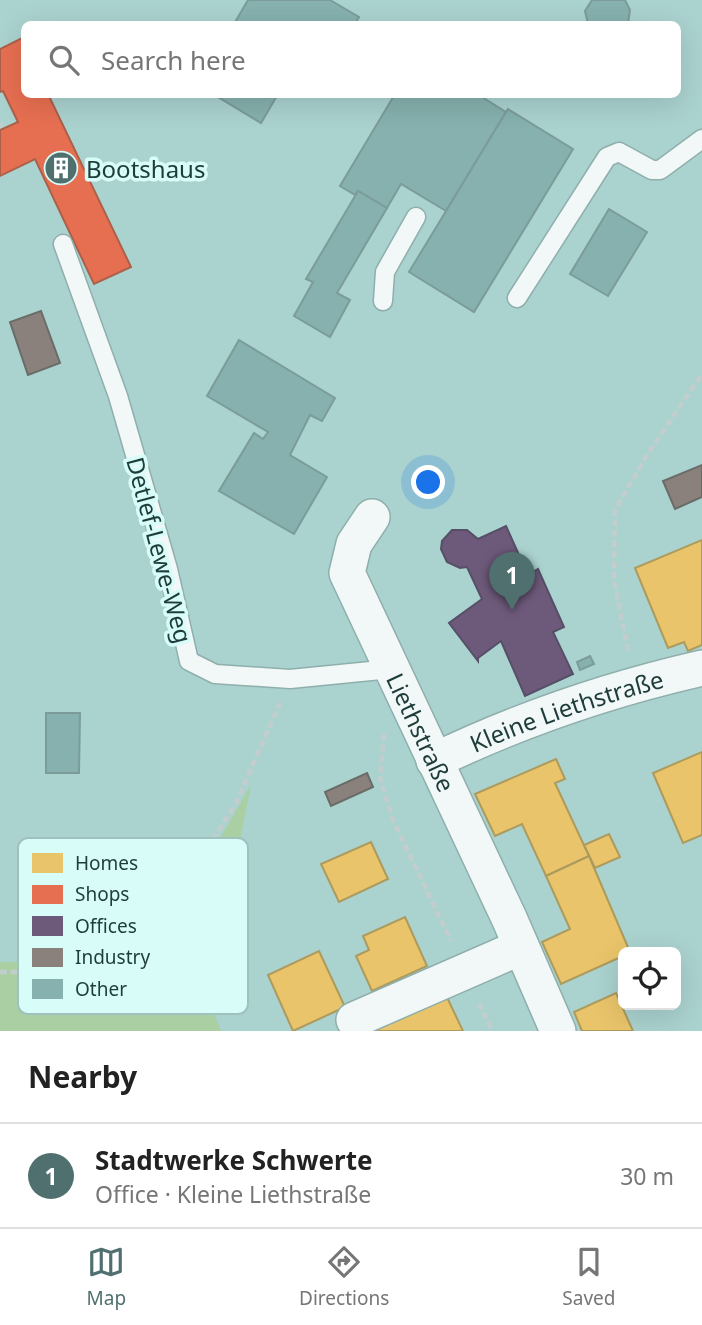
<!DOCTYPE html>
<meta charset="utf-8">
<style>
:root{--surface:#fff;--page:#f6f6f6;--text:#222;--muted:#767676;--line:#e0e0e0;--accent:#4f706e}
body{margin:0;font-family:"Noto Sans",sans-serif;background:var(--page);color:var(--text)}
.controls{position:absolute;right:21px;bottom:21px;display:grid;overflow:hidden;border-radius:10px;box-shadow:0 7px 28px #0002}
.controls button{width:63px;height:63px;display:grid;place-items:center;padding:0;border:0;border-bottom:2px solid var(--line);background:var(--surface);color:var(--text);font:35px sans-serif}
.you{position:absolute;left:429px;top:483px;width:24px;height:24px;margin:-18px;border:5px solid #fff;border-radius:50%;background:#1a73e8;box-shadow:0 0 0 10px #1a73e833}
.badge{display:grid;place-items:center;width:46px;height:46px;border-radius:50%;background:var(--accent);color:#fff;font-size:23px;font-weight:700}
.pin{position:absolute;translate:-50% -58px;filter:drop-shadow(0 2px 4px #0008)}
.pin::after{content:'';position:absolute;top:37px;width:24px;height:21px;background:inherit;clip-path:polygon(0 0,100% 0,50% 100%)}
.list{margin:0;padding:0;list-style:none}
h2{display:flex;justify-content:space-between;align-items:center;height:91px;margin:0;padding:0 28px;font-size:30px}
h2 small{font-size:23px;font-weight:400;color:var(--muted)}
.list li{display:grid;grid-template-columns:46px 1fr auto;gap:21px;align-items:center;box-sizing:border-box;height:105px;padding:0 28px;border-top:2px solid var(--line)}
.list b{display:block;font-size:26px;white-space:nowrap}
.list p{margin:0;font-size:23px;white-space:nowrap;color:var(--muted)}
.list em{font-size:23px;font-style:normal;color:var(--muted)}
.icon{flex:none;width:38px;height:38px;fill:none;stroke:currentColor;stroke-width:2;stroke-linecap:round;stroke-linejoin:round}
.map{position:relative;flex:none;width:702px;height:1031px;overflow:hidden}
.search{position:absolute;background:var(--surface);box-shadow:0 7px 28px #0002;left:21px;right:21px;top:21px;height:77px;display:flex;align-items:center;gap:18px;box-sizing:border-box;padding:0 24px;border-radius:10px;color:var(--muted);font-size:26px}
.sheet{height:196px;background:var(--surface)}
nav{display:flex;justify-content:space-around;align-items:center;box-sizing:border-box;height:98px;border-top:2px solid var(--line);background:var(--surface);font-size:19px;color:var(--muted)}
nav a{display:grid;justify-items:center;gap:4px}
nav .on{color:var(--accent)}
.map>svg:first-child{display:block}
.green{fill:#a9cfa2}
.homes{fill:#e9c46a;stroke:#ac9b5c;stroke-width:2}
.shops{fill:#e76f51;stroke:#ab604a;stroke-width:2}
.offices{fill:#6d597a;stroke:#555067;stroke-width:2}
.industry{fill:#8a817c;stroke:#6a6c68;stroke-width:2}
.building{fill:#86b1ae;stroke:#7b9c99;stroke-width:2}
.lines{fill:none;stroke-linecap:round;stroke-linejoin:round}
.service-casing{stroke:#8fafac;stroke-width:21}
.minor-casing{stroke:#8fafac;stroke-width:38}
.path{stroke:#c2cecd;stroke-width:4.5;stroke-dasharray:7 3.5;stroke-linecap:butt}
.service{stroke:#f2f8f8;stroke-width:18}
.minor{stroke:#f2f8f8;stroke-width:35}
.labels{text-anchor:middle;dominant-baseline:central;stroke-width:7;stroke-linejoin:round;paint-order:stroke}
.poi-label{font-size:24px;fill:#1e3c3a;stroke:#d8fcf8;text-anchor:start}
.street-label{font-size:24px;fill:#1e3c3a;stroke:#d8fcf8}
.key{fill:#d8fcf8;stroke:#a0c2bf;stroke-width:2}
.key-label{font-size:19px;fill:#1e3c3a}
</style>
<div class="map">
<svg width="702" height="1031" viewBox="0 0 702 1031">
<rect width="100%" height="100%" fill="#aad2cf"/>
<polygon class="green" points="251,785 208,999 221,1031 0,1031 0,962 117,961 118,974 174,917"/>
<g class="homes">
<polygon points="702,540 702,645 688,651 684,642 668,648 635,568"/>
<polygon points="702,752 702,835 683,843 653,773"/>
<polygon points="556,759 565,779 555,783 589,856 546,876 522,824 495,836 475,794"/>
<polygon points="609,834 620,857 595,868 584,845"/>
<polygon points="371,842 388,879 339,902 321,864"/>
<polygon points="589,856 630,952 623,952 623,956 561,984 542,942 570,929 546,876"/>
<polygon points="405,917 427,966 372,991 356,956 369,950 363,936"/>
<polygon points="319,951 345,1007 293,1031 268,975"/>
<polygon points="444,991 463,1031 377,1031 375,1025"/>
<polygon points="616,993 633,1031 582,1031 574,1012"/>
</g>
<polygon class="shops" points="24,37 24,94 48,94 131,267 94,284 35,159 0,176 0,130 18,122 3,91 0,92 0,49"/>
<polygon class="offices" points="506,526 528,575 538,569 564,627 553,632 573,674 525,696 501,641 478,658 478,661 449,623 482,599 467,567 460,568 447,562 441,549 442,541 452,530 467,530 478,539"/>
<g class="industry">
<polygon points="41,311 60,363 28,375 10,322"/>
<polygon points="702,465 702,497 675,509 663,481"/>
<polygon points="367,773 373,787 331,806 325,792"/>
</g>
<g class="building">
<polygon points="248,0 330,0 359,17 355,24 234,24"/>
<polygon points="592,0 625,0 630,10 628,24 588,24 585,11"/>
<polygon points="213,94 278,94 261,123"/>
<polygon points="395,94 477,94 506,112 446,211 401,184 387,208 358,191 355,195 340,186"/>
<polygon points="508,109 573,149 474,312 409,272"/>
<polygon points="358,191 387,208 337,293 350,300 330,337 294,316 313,282 306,279"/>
<polygon points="609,209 647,232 608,296 570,274"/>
<polygon points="239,340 335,398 322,421 310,415 290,455 327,477 294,534 219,491 254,433 263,439 268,432 207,396"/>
<polygon points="590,656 594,664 580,670 577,662"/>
<polygon points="46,713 80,713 79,773 46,773"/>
</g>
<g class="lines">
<defs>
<g id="service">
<polyline points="63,244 118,396 168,569 189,661 215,674 290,679 391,669"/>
<polyline points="517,298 607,157 619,152 652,170 660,170 702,139"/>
<polyline points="383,301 385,272 416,217"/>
</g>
<g id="minor">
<path id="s1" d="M372,517L354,544L347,573L509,918L558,1031"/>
<path id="s2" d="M434,761C519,720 610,689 702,668"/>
<polyline points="354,1020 521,947"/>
</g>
</defs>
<use href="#service" class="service-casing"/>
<use href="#minor" class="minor-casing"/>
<g class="path">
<polyline points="0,123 2,127"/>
<polyline points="628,651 614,580 615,510 649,452 702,374"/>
<polyline points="384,734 380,779 393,820 451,941"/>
<polyline points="0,972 42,972 117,961 168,909 236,803 280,703"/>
<polyline points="479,1003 492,1031"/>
</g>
<use href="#service" class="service"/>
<use href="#minor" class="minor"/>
</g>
<defs>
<symbol id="building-disc" viewBox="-11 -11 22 22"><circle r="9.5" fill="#4f706e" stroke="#d8fcf8"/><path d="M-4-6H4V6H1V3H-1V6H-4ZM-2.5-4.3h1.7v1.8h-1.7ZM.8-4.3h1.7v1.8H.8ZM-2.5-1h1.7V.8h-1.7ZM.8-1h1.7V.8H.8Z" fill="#fff"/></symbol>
</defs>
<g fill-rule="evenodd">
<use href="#building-disc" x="42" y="149" width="38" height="38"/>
</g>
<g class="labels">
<g class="poi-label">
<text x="86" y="168">Bootshaus</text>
</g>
<g class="street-label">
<text transform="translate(160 550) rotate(75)">Detlef-Lewe-Weg</text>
<text stroke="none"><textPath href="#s2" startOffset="142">Kleine Liethstraße</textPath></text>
<text stroke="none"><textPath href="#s1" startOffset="238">Liethstraße</textPath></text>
</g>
</g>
<rect x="18" y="838" width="230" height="176" rx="10" class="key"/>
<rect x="32" y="853" width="31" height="20" fill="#e9c46a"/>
<rect x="32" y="885" width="31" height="19" fill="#e76f51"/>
<rect x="32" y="916" width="31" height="20" fill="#6d597a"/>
<rect x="32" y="948" width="31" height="19" fill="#8a817c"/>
<rect x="32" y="979" width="31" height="20" fill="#86b1ae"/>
<g class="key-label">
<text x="75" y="870">Homes</text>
<text x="75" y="901">Shops</text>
<text x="75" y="933">Offices</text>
<text x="75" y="964">Industry</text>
<text x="75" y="996">Other</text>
</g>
</svg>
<div class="controls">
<button><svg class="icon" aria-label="locate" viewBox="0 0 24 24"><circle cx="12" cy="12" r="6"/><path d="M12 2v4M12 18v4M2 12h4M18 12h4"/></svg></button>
</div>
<div class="you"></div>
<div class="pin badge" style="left:512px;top:610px">1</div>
<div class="search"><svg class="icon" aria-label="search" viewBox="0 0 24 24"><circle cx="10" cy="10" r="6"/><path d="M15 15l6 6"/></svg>Search here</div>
</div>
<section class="sheet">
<h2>Nearby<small></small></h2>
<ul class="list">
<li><span class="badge">1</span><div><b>Stadtwerke Schwerte</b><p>Office · Kleine Liethstraße</p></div><em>30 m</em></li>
</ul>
</section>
<nav>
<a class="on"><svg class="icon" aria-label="map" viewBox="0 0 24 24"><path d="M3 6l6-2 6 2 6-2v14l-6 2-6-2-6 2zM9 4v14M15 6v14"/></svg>Map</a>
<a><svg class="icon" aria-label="directions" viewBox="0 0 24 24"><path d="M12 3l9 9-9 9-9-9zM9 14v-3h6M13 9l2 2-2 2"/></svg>Directions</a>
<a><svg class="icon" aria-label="saved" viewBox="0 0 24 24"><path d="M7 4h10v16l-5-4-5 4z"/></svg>Saved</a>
</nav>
